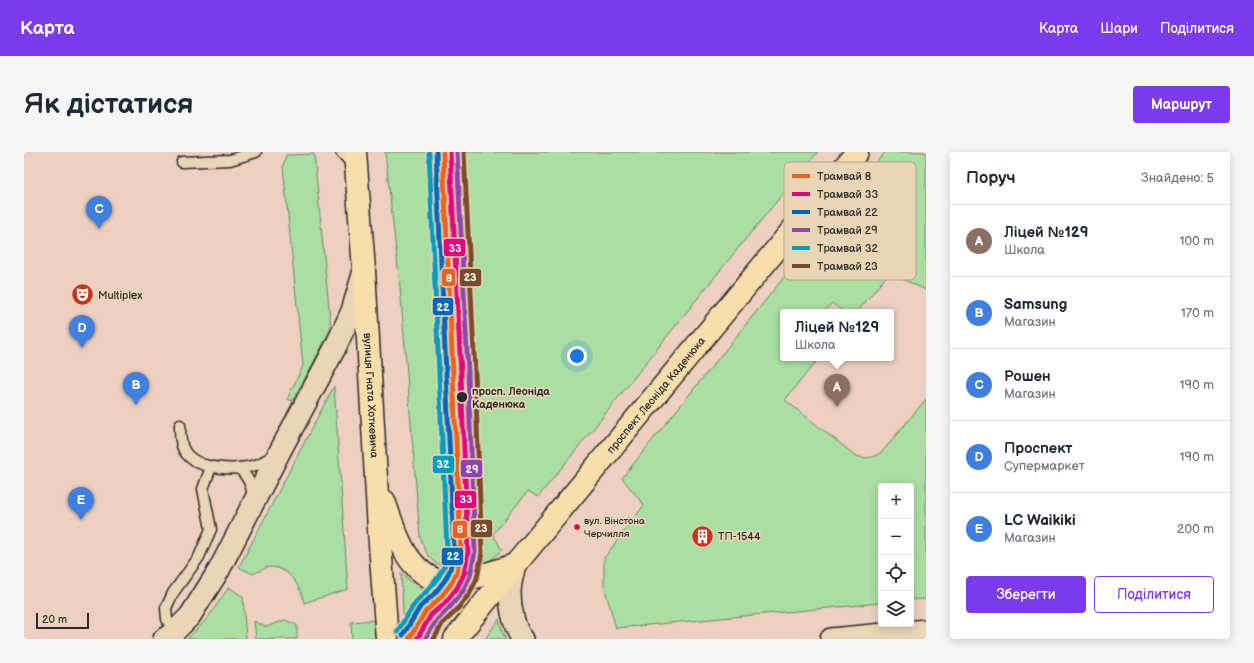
<!DOCTYPE html>
<html lang="uk">
<meta charset="utf-8">
<style>
:root{--surface:#fff;--page:#f6f6f7;--text:#1f2937;--muted:#747a83;--line:#e0e1e3;--accent:#7c3aed}
body{margin:0;font-family:"Balsamiq Sans",sans-serif;background:var(--page);color:var(--text)}
.controls{position:absolute;right:12px;bottom:12px;display:grid;overflow:hidden;border-radius:4px;box-shadow:0 2px 10px #0003}
.controls button{width:36px;height:36px;display:grid;place-items:center;padding:0;border:0;border-bottom:1px solid var(--line);background:var(--surface);color:var(--text);font:20px sans-serif}
.scale{position:absolute;left:12px;bottom:10px;width:53px;box-sizing:border-box;padding-left:4px;border:2px solid #2b2b2b;border-top:0;font-size:11px;line-height:14px;white-space:nowrap;color:#2b2b2b;-webkit-text-stroke:3px #ead6b4;paint-order:stroke}
.you{position:absolute;left:553px;top:204px;width:14px;height:14px;margin:-10px;border:3px solid #fff;border-radius:50%;background:#1a73e8;box-shadow:0 0 0 6px #1a73e833}
.badge{display:grid;place-items:center;width:26px;height:26px;border-radius:50%;background:var(--accent);color:#fff;font-size:13px;font-weight:700}
.pin{position:absolute;translate:-50% -33px;filter:drop-shadow(0 1px 2px #0008)}
.pin::after{content:'';position:absolute;top:21px;width:14px;height:12px;background:inherit;clip-path:polygon(0 0,100% 0,50% 100%)}
.popup{position:absolute;left:756px;top:157px;width:114px;height:52px;box-sizing:border-box;display:grid;place-content:center;border-radius:4px;background:var(--surface);filter:drop-shadow(0 1px 3px #0005);font-size:13px;white-space:nowrap;color:var(--muted)}
.popup b{font-size:15px;color:var(--text)}
.popup::after{content:'';position:absolute;left:50%;top:100%;margin-left:-8px;border:8px solid transparent;border-top-color:var(--surface)}
.list{margin:0;padding:0;list-style:none}
h2{display:flex;justify-content:space-between;align-items:center;height:52px;margin:0;padding:0 16px;font-size:17px}
h2 small{font-size:13px;font-weight:400;color:var(--muted)}
.list li{display:grid;grid-template-columns:26px 1fr auto;gap:12px;align-items:center;box-sizing:border-box;height:72px;padding:0 16px;border-top:1px solid var(--line)}
.list b{display:block;font-size:15px;white-space:nowrap}
.list p{margin:0;font-size:13px;white-space:nowrap;color:var(--muted)}
.list em{font-size:13px;font-style:normal;color:var(--muted)}
.actions{display:flex;gap:8px;padding:12px 16px}
.actions a{flex:1;padding:9px 0;border:1px solid var(--accent);border-radius:4px;text-align:center;font-size:14px;color:var(--accent)}
.actions .main{background:var(--accent);color:#fff}
.icon{flex:none;width:22px;height:22px;fill:none;stroke:currentColor;stroke-width:2;stroke-linecap:round;stroke-linejoin:round}
.map{position:relative;flex:none;width:902px;height:487px;overflow:hidden;border-radius:4px}
header{display:flex;align-items:center;gap:24px;box-sizing:border-box;height:56px;padding:0 20px;background:var(--accent);color:#fff}
header strong{font-size:19px}
nav{display:flex;gap:22px;margin-inline-start:auto;font-size:14px}
.intro{display:flex;align-items:center;justify-content:space-between;box-sizing:border-box;height:96px;padding:0 24px}
h1{margin:0;font-size:28px}
.button{padding:10px 18px;border-radius:4px;background:var(--accent);color:#fff;font-size:14px;font-weight:700}
main{display:flex;gap:24px;padding:0 24px}
aside{flex:1;background:var(--surface);border-radius:4px;box-shadow:0 2px 10px #0003}
.map>svg:first-child{display:block}
.green{fill:#aadfa1;stroke:#6a8566}
.lines{fill:none;stroke-linecap:round;stroke-linejoin:round}
.service-casing{stroke:#2b2b2b;stroke-width:13}
.minor-casing{stroke:#2b2b2b;stroke-width:24}
.trunk-casing{stroke:#2b2b2b;stroke-width:25}
.service{stroke:#ead6b4;stroke-width:10}
.minor{stroke:#ead6b4;stroke-width:21}
.trunk{stroke:#f8deab;stroke-width:22}
.tram-1-casing{stroke:#ead6b4;stroke-width:8}
.tram-2-casing{stroke:#ead6b4;stroke-width:8}
.tram-3-casing{stroke:#ead6b4;stroke-width:8}
.tram-4-casing{stroke:#ead6b4;stroke-width:8}
.tram-5-casing{stroke:#ead6b4;stroke-width:8}
.tram-6-casing{stroke:#ead6b4;stroke-width:8}
.tram-1{stroke:#e86222;stroke-width:5}
.tram-2{stroke:#e5007d;stroke-width:5}
.tram-3{stroke:#0065bd;stroke-width:5}
.tram-4{stroke:#8e44ad;stroke-width:5}
.tram-5{stroke:#049cbe;stroke-width:5}
.tram-6{stroke:#7a4b2a;stroke-width:5}
.stop-dot{fill:#2b2b2b;stroke:#ead6b4;stroke-width:1.5}
.bus-dot{fill:#e4002b;stroke:#ead6b4;stroke-width:1.5}
.labels{text-anchor:middle;dominant-baseline:central;stroke-width:3.5;stroke-linejoin:round;paint-order:stroke}
.bus-label{font-size:10px;fill:#2b2b2b;stroke:#ead6b4;text-anchor:start}
.poi-label{font-size:11px;fill:#2b2b2b;stroke:#ead6b4;text-anchor:start}
.stop-label{font-size:11px;font-weight:bold;fill:#2b2b2b;stroke:#ead6b4;text-anchor:start}
.street-label{font-size:11px;fill:#2b2b2b;stroke:#ead6b4}
.key{fill:#ead6b4;stroke:#b1a38b;stroke-width:1}
.key-label{font-size:11px;fill:#2b2b2b}
.line-badge{stroke:#ead6b4;stroke-width:1.5}
.badge-label{font-size:11px;text-anchor:middle;font-weight:bold;fill:#fff}
</style>
<header>
<strong>Карта</strong>
<nav><a>Карта</a><a>Шари</a><a>Поділитися</a></nav>
</header>
<div class="intro"><h1>Як дістатися</h1><a class="button">Маршрут</a></div>
<main>
<div class="map">
<svg width="902" height="487" viewBox="0 0 902 487">
<rect width="100%" height="100%" fill="#edd0c2"/>
<filter id="ink" filterUnits="userSpaceOnUse"><feTurbulence type="fractalNoise" baseFrequency=".025" numOctaves="2"/><feDisplacementMap in="SourceGraphic" scale="8" xChannelSelector="R" yChannelSelector="G"/><feConvolveMatrix kernelMatrix="1 2 1 2 8 2 1 2 1" color-interpolation-filters="sRGB"/></filter>
<g filter="url(#ink)">
<g class="green">
<path d="M361,0H794C698,113 608,230 514,345L504,339L469,382L478,398C472,403 466,410 459,413C451,417 420,416 412,411C403,406 399,394 396,385L376,134Z"/>
<path d="M861,0H902V138L865,121L833,160H820L808,151L800,160H759V206H795L761,248L832,304C844,307 847,306 858,300L902,247V447L887,448V334H857V451L592,476L580,434V406L620,353L598,326Z"/>
<polygon points="290,2 307,176 285,219 268,249 263,247 279,214 259,14 262,3"/>
<path d="M310,234L324,437L280,451C278,435 263,413 244,415C240,416 234,420 229,422L215,415Z"/>
<polygon points="377,421 395,436 405,440 408,438 394,456 380,479"/>
<polygon points="205,435 219,445 222,487 163,487 183,467"/>
<polygon points="475,467 479,482 482,487 461,487"/>
<polygon points="261,468 273,473 273,487 232,487 230,469 242,475"/>
<polygon points="352,468 353,487 328,487 327,470"/>
</g>
<g class="lines">
<defs>
<g id="service">
<polyline points="317,0 329,13"/>
<polyline points="158,10 206,8 232,0"/>
<path d="M156,273C156,281 156,293 161,300C174,319 215,319 235,312C240,309 246,306 251,303"/>
<path d="M215,316C224,325 228,333 229,346"/>
<polyline points="149,481 143,467 142,456 149,441 175,405 187,377 179,337 187,315"/>
</g>
<g id="minor">
<path d="M491,413C489,422 486,432 486,441C486,454 490,478 499,487"/>
<polyline points="140,487 149,481 166,464 195,418 255,301 311,196 328,159 339,122"/>
<polyline points="807,487 902,478"/>
</g>
<g id="trunk">
<path id="s1" d="M331,0L340,118L355,378L363,487"/>
<path d="M360,349C371,379 382,422 419,430C423,431 427,429 431,429C452,427 471,419 491,413"/>
<path id="s2" d="M431,487L491,413L833,0"/>
</g>
</defs>
<use href="#service" class="service-casing"/>
<use href="#minor" class="minor-casing"/>
<use href="#trunk" class="trunk-casing"/>
<use href="#service" class="service"/>
<use href="#minor" class="minor"/>
<use href="#trunk" class="trunk"/>
<defs>
<polyline id="tram-1" points="385,487 402,459 416,446 427,432 433,420 437,399 419,0"/>
<polyline id="tram-2" points="393,487 407,463 421,451 433,436 440,422 444,400 437,222 426,0"/>
<polyline id="tram-3" points="379,483 396,455 411,441 421,428 426,418 430,398 412,0"/>
<polyline id="tram-4" points="401,487 413,468 426,455 439,439 446,424 451,400 444,221 433,0"/>
<polyline id="tram-5" points="373,480 391,451 406,436 415,424 420,415 423,398 405,1"/>
<polyline id="tram-6" points="410,487 418,472 431,460 446,441 453,426 458,401 451,221 440,0"/>
</defs>
<use href="#tram-1" class="tram-1-casing"/>
<use href="#tram-2" class="tram-2-casing"/>
<use href="#tram-3" class="tram-3-casing"/>
<use href="#tram-4" class="tram-4-casing"/>
<use href="#tram-5" class="tram-5-casing"/>
<use href="#tram-6" class="tram-6-casing"/>
<use href="#tram-1" class="tram-1"/>
<use href="#tram-2" class="tram-2"/>
<use href="#tram-3" class="tram-3"/>
<use href="#tram-4" class="tram-4"/>
<use href="#tram-5" class="tram-5"/>
<use href="#tram-6" class="tram-6"/>
</g>
</g>
<defs>
<symbol id="theatre-disc" viewBox="-11 -11 22 22"><circle r="9.5" fill="#c8321e" stroke="#ead6b4"/><path d="M-5-5.5Q0-4 5-5.5V0Q5 5 0 6Q-5 5-5 0ZM-3.3-2.5H-1v1.5H-3.3ZM1-2.5H3.3v1.5H1ZM-2.8 1Q0 5.5 2.8 1Z" fill="#fff"/></symbol>
<symbol id="building-disc" viewBox="-11 -11 22 22"><circle r="9.5" fill="#c8321e" stroke="#ead6b4"/><path d="M-4-6H4V6H1V3H-1V6H-4ZM-2.5-4.3h1.7v1.8h-1.7ZM.8-4.3h1.7v1.8H.8ZM-2.5-1h1.7V.8h-1.7ZM.8-1h1.7V.8H.8Z" fill="#fff"/></symbol>
</defs>
<g fill-rule="evenodd">
<use href="#theatre-disc" x="46" y="130" width="25" height="25"/>
<use href="#building-disc" x="666" y="372" width="25" height="25"/>
</g>
<circle class="stop-dot" cx="438" cy="245" r="6"/>
<circle class="bus-dot" cx="553" cy="375" r="3.5"/>
<g class="labels">
<g class="bus-label">
<text x="560" y="369">вул. Вінстона<tspan x="560" dy="13">Черчилля</tspan></text>
</g>
<g class="poi-label">
<text x="74" y="143">Multiplex</text>
<text x="694" y="384">ТП-1544</text>
</g>
<g class="stop-label">
<text x="448" y="239">просп. Леоніда<tspan x="448" dy="13">Каденюка</tspan></text>
</g>
<g class="street-label">
<text stroke="none"><textPath href="#s1" startOffset="244">вулиця Гната Хоткевича</textPath></text>
<text stroke="none"><textPath href="#s2" startOffset="316">проспект Леоніда Каденюка</textPath></text>
</g>
</g>
<rect x="760" y="10" width="132" height="118" rx="6" class="key"/>
<rect x="768" y="22" width="18" height="4" fill="#e86222"/>
<rect x="768" y="40" width="18" height="4" fill="#e5007d"/>
<rect x="768" y="58" width="18" height="4" fill="#0065bd"/>
<rect x="768" y="76" width="18" height="4" fill="#8e44ad"/>
<rect x="768" y="94" width="18" height="4" fill="#049cbe"/>
<rect x="768" y="112" width="18" height="4" fill="#7a4b2a"/>
<g class="key-label">
<text x="793" y="28">Трамвай 8</text>
<text x="793" y="46">Трамвай 33</text>
<text x="793" y="64">Трамвай 22</text>
<text x="793" y="82">Трамвай 29</text>
<text x="793" y="100">Трамвай 32</text>
<text x="793" y="118">Трамвай 23</text>
</g>
<g class="line-badge">
<rect x="419" y="86" width="23" height="19" rx="4" fill="#e5007d"/>
<rect x="435" y="116" width="23" height="19" rx="4" fill="#7a4b2a"/>
<rect x="417" y="116" width="15" height="19" rx="4" fill="#e86222"/>
<rect x="408" y="145" width="22" height="19" rx="4" fill="#0065bd"/>
<rect x="408" y="303" width="23" height="19" rx="4" fill="#049cbe"/>
<rect x="436" y="307" width="23" height="19" rx="4" fill="#8e44ad"/>
<rect x="430" y="338" width="23" height="19" rx="4" fill="#e5007d"/>
<rect x="446" y="367" width="23" height="19" rx="4" fill="#7a4b2a"/>
<rect x="428" y="368" width="16" height="19" rx="4" fill="#e86222"/>
<rect x="417" y="395" width="23" height="19" rx="4" fill="#0065bd"/>
</g>
<g class="badge-label">
<text x="431" y="100">33</text>
<text x="446" y="129">23</text>
<text x="425" y="130">8</text>
<text x="419" y="159">22</text>
<text x="419" y="316">32</text>
<text x="448" y="321">29</text>
<text x="442" y="351">33</text>
<text x="457" y="380">23</text>
<text x="436" y="381">8</text>
<text x="429" y="408">22</text>
</g>
</svg>
<div class="controls">
<button>+</button>
<button>−</button>
<button><svg class="icon" aria-label="locate" viewBox="0 0 24 24"><circle cx="12" cy="12" r="6"/><path d="M12 2v4M12 18v4M2 12h4M18 12h4"/></svg></button>
<button><svg class="icon" aria-label="layers" viewBox="0 0 24 24"><path d="M12 4l9 5-9 5-9-5zM3 14l9 5 9-5"/></svg></button>
</div>
<div class="scale">20 m</div>
<div class="you"></div>
<div class="pin badge" style="left:813px;top:255px;background:#8d6e63">A</div>
<div class="popup"><b>Ліцей №129</b>Школа</div>
<div class="pin badge" style="left:112px;top:253px;background:#3f7fe0">B</div>
<div class="pin badge" style="left:75px;top:77px;background:#3f7fe0">C</div>
<div class="pin badge" style="left:58px;top:196px;background:#3f7fe0">D</div>
<div class="pin badge" style="left:57px;top:368px;background:#3f7fe0">E</div>
</div>
<aside>
<h2>Поруч<small>Знайдено: 5</small></h2>
<ul class="list">
<li><span class="badge" style="background:#8d6e63">A</span><div><b>Ліцей №129</b><p>Школа</p></div><em>100 m</em></li>
<li><span class="badge" style="background:#3f7fe0">B</span><div><b>Samsung</b><p>Магазин</p></div><em>170 m</em></li>
<li><span class="badge" style="background:#3f7fe0">C</span><div><b>Рошен</b><p>Магазин</p></div><em>190 m</em></li>
<li><span class="badge" style="background:#3f7fe0">D</span><div><b>Проспект</b><p>Супермаркет</p></div><em>190 m</em></li>
<li><span class="badge" style="background:#3f7fe0">E</span><div><b>LC Waikiki</b><p>Магазин</p></div><em>200 m</em></li>
</ul>
<div class="actions"><a class="main">Зберегти</a><a>Поділитися</a></div>
</aside>
</main>
